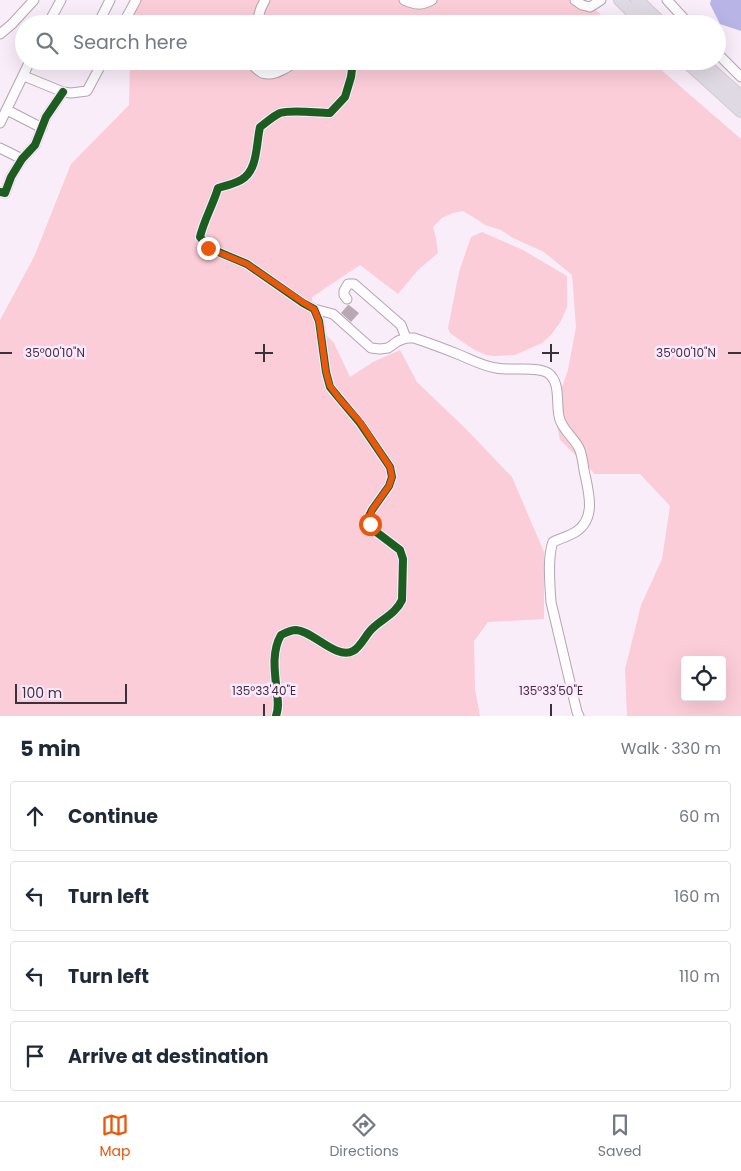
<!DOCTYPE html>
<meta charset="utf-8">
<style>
:root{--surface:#fff;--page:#f2f2f3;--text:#1f2937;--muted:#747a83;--line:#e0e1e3;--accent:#ea580c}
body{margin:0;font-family:Poppins,sans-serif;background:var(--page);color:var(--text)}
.controls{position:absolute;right:15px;bottom:15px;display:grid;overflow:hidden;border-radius:5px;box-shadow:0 5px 20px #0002}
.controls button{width:45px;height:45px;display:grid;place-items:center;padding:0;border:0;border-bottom:1px solid var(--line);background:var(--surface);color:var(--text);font:25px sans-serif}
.scale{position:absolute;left:15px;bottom:12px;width:112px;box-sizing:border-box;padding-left:5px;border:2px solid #3a323a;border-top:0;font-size:14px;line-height:18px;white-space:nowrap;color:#3a323a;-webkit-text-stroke:4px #fee8fe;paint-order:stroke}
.stop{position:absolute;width:15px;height:15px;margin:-11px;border:4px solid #ea580c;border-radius:50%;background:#fff}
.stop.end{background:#ea580c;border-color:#fff;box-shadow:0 1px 5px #0008}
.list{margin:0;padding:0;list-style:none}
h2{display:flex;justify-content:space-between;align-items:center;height:65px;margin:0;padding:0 20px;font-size:21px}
h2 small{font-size:16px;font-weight:400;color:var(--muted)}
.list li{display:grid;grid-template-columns:32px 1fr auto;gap:15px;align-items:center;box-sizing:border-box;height:70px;margin:0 10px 10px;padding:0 10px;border:1px solid var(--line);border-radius:5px}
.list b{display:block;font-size:19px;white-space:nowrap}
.list em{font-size:16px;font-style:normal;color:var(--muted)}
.icon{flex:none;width:28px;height:28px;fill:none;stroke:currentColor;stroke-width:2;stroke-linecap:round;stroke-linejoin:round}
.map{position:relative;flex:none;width:741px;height:716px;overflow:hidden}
.search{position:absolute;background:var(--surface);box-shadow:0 5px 20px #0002;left:15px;right:15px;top:15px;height:55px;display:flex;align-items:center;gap:12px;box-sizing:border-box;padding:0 18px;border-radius:28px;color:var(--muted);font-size:19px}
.sheet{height:385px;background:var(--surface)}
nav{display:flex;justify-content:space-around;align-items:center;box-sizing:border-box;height:70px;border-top:1px solid var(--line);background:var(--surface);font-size:14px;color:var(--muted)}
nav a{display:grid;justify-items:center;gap:2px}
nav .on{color:var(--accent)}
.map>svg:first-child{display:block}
.green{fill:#fbcdd8;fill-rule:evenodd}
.water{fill:#b8b4e5}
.building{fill:#b9a7b3}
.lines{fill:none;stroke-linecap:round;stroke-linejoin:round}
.minor-casing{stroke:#b0a7b0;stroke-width:11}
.highway-casing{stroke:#d1ccd1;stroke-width:14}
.minor{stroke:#fefcfe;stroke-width:9}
.highway{stroke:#dfd9e3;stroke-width:12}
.cycleway-casing{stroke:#fee8fe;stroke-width:11}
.cycleway{stroke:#1b5e20;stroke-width:8}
.route{stroke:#ea580c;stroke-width:6}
.ticks{fill:none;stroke:#3a323a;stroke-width:2}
.ticks-label{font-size:12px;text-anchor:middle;fill:#3a323a;stroke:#fee8fe;stroke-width:5;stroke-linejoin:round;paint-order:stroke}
</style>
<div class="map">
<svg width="741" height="716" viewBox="0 0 741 716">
<rect width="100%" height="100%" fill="#f9edf9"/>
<g class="green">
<polygon points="133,0 586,0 610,24 131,24"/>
<path d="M130,61H651L741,139V716H627L625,669L641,605L662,559L670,506L640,474H595L560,440L554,410L568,370L576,327L572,275L544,252L513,238L501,230L485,225L478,220L463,211L453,213L442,218L433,227L436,238L438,253L418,270L398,294L360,265L312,297L313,321L334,343L350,377L373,362L400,350L417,382L466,429L512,477L544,552V619L488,622L474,641L475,689L480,716H0V320L34,257L71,164L129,105ZM685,660H722V697H685Z"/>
<polygon points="482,232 523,250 567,276 567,307 561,321 551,335 542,343 515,355 495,356 486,355 475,350 464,343 450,333 448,328 459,272 471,237"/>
</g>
<polygon class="water" points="711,0 741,0 741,31 720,24 710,4"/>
<polygon class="building" points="348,305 349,305 359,313 351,322 341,313"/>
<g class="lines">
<defs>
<g id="minor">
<path d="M404,0C416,5 421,6 432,0"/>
<polyline points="575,0 582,5 590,7 601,0"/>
<polyline points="667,0 689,24"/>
<polyline points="48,24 61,0"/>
<polyline points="98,24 110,0"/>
<polyline points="123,24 136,0"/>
<polyline points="256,24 261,8 265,0"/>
<polyline points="0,34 12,24 34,0"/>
<polyline points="717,53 741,77"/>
<path d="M250,61C264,83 279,73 297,61"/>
<polyline points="262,73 267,61"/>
<polyline points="24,76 63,92 71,93 87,91 103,61"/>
<polyline points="7,110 42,128"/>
<polyline points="0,123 30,61"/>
<polyline points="0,148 22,159"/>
<polyline points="0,192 5,193 11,177 22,159 35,145 46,117 63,92"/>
<polyline points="347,299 344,295 344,291 348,284 354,284 401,325 406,338"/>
<path d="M314,309L333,314L371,348L380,349L388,348L398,341L406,338H414C429,343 445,349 460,355C472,360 483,366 496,368C510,371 537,366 548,373C562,383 555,406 560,420C564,431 574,438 579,448C582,454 583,463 584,470C588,490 597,517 577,531C570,536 561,538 553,542C547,557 550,586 551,602L577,712L579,716"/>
<path d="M276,716C279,708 278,701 277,693C275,674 271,652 281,635C285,633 291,630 296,630C313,631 336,660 353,651C362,646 366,633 374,627C384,618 396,613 402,600L403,559L400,550L375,531L370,524L369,516L372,510L389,486L392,477L390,467L360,423L339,398L330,387L326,372L319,321L314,309L303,303L247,264L209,248L200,237C204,220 213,205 218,188C225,186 234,184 241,180C258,171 256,144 260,127C266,123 273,116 280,113C293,109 316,113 330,113L345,97L351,77L353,61"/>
</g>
<g id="highway">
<polyline points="620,0 645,24"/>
<polyline points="637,0 662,24"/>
<polyline points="686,61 741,111"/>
<polyline points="701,61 741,97"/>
</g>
</defs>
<use href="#minor" class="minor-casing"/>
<use href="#highway" class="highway-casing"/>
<use href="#minor" class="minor"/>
<use href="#highway" class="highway"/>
<defs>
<g id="cycleway">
<polyline points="0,192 5,193 11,177 22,159 35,145 46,117 63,92"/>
<path d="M276,716C279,708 278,701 277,693C275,674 271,652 281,635C285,633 291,630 296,630C313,631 336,660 353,651C362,646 366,633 374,627C384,618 396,613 402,600L403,559L400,550L375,531L370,524L369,516L372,510L389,486L392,477L390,467L360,423L339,398L330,387L326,372L319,321L314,309L303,303L247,264L209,248L200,237C204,220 213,205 218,188C225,186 234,184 241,180C258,171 256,144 260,127C266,123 273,116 280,113C293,109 316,113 330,113L345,97L351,77L353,61"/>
</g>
</defs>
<use href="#cycleway" class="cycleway-casing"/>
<use href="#cycleway" class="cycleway"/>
</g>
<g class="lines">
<polyline class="route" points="208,248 247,264 304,303 314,309 319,321 326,372 330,386 339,398 360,422 390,467 392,477 389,486 372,510 370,516 370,524"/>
</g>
<path class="ticks" d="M264,344V362M551,344V362M0,353H12M255,353H273M542,353H559M728,353H741M264,704V716M551,704V716"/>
<g class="ticks-label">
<text x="55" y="357">35°00'10"N</text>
<text x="686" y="357">35°00'10"N</text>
<text x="264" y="695">135°33'40"E</text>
<text x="551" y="695">135°33'50"E</text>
</g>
</svg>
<div class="controls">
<button><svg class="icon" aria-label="locate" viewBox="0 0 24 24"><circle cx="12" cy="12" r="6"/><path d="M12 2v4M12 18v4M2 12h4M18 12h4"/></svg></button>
</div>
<div class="scale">100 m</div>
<div class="stop" style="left:370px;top:524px"></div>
<div class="stop end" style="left:208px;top:248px"></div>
<div class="search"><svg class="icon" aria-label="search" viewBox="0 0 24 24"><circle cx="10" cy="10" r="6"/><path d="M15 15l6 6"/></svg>Search here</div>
</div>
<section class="sheet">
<h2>5 min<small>Walk · 330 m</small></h2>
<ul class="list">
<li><svg class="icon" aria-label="ahead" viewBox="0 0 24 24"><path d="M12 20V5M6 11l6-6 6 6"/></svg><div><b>Continue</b></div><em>60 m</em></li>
<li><svg class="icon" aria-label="left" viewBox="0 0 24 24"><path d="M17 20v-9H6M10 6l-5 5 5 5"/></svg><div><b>Turn left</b></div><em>160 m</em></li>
<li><svg class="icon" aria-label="left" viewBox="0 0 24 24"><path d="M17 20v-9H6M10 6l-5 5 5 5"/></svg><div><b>Turn left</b></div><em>110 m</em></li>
<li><svg class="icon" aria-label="arrive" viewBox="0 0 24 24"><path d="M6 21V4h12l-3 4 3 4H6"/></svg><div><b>Arrive at destination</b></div></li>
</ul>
</section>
<nav>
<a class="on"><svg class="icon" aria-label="map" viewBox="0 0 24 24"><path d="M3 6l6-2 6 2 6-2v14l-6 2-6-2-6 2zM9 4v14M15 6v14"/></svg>Map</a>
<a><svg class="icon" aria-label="directions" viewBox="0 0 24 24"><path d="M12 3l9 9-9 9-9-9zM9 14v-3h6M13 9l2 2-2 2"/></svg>Directions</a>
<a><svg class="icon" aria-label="saved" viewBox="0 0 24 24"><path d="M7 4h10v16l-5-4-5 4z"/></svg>Saved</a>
</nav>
